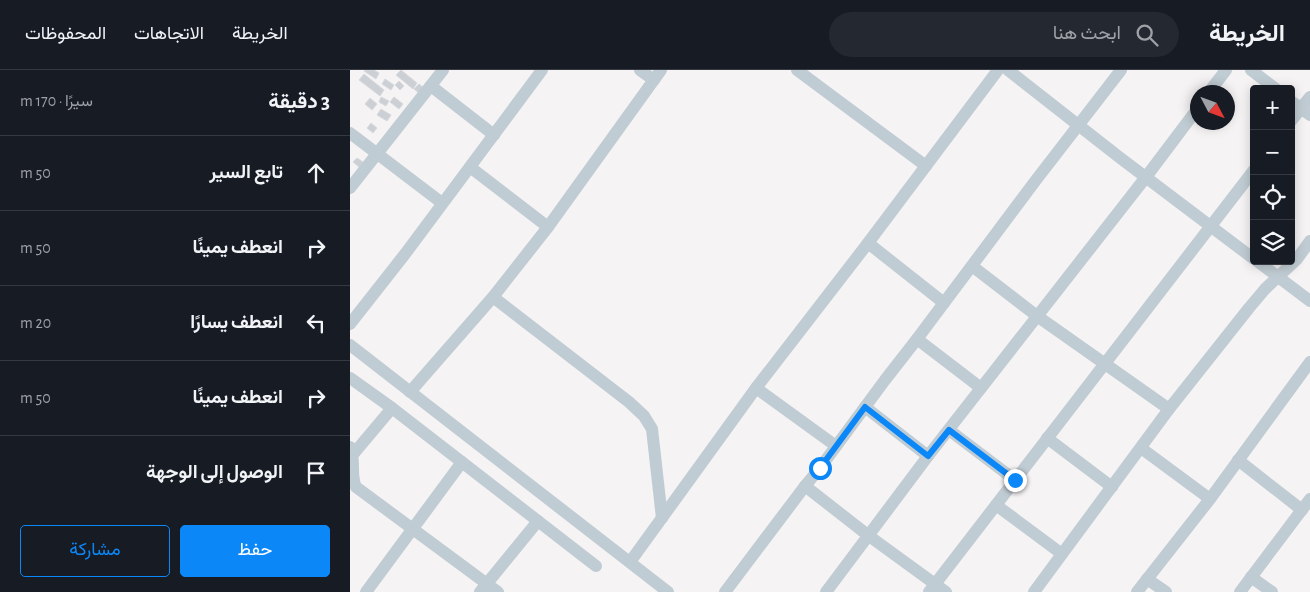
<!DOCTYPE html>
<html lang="ar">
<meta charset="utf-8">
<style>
:root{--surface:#171b24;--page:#242831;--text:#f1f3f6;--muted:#9ea1a6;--line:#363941;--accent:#0b87f7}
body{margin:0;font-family:"Alegreya Sans",Vazirmatn,sans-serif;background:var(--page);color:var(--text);direction:rtl}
.controls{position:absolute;right:15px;top:15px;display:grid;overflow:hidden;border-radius:5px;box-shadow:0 2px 12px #0003}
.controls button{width:45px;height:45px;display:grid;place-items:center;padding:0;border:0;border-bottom:1px solid var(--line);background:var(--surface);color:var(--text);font:25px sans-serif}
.compass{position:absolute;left:840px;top:15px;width:45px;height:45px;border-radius:50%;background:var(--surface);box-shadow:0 2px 12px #0003;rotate:131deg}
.stop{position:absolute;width:15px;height:15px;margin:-11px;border:4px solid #0b87f7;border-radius:50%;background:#fff}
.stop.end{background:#0b87f7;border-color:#fff;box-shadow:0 1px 5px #0008}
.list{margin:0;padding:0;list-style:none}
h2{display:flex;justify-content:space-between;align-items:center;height:65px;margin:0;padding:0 20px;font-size:21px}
h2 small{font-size:16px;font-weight:400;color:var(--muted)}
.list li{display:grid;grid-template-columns:32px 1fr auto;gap:15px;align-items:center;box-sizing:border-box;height:75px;padding:0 20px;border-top:1px solid var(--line)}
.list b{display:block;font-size:19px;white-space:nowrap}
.list em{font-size:16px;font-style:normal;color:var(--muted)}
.actions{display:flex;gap:10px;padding:15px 20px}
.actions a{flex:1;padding:11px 0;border:1px solid var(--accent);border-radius:5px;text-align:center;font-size:18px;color:var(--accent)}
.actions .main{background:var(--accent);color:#fff}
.icon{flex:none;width:28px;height:28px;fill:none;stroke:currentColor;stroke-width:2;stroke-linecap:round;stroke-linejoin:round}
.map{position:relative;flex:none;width:960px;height:522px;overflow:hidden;direction:ltr}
header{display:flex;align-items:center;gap:30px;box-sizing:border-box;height:70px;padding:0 25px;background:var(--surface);border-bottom:1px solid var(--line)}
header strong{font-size:24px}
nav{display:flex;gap:28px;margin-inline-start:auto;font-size:18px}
.search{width:350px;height:45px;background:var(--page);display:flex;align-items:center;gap:12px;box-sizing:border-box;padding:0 18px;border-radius:28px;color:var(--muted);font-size:19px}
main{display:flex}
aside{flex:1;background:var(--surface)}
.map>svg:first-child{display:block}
.building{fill:#ccd0d5;stroke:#d6d9de}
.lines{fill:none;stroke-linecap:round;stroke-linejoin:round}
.street{stroke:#c0ccd3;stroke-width:12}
.route{stroke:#0b87f7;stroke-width:6}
</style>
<header>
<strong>الخريطة</strong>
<div class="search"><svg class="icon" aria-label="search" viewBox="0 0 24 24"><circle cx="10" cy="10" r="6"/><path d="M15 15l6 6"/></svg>ابحث هنا</div>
<nav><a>الخريطة</a><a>الاتجاهات</a><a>المحفوظات</a></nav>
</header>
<main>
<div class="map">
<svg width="960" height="522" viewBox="0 0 960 522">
<rect width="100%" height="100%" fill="#f5f3f3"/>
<g class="building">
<polygon points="15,0 24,0 29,3 26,9 14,1"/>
<polygon points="51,0 67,13 63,19 46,5"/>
<polygon points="14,4 34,20 30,26 9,10"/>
<polygon points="35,9 44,15 41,20 32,14"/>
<polygon points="49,11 54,16 50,20 45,15"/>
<polygon points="69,14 74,18 70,24 64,19"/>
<polygon points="31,27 39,31 36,36 29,32"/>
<polygon points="44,27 53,34 49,39 40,32"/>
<polygon points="20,28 27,34 22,40 15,34"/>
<polygon points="31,39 41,45 37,51 27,45"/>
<polygon points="21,53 27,58 23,63 17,58"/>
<polygon points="7,88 13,92 9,97 3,92"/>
</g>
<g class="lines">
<g class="street">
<polyline points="290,0 304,10"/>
<polyline points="447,0 576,96"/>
<polyline points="658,0 769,87 904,189"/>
<polyline points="901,0 926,19"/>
<polyline points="81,16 144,65"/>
<polyline points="859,22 876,0"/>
<polyline points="941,31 960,45"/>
<polyline points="941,51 960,27"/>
<polyline points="0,63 92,133"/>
<polyline points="120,97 198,157"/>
<polyline points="0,118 93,0"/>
<polyline points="518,173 594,233"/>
<polyline points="907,191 960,231"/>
<polyline points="622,196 687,246 819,339"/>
<polyline points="143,227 279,332 294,346 302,359 312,448"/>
<polyline points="0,254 55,184 192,0"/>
<polyline points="567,269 631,318"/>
<polyline points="0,275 318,522"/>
<polyline points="0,308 42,338 246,496"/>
<polyline points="406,318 486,376"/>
<polyline points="60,322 143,227 198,157 311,0"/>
<polyline points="515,337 578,386"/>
<polyline points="599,360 665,410"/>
<polyline points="697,368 762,417"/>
<path d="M0,377C6,392 0,405 6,417L148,522"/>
<polyline points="791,378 860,429"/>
<polyline points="0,388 42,338"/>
<polyline points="888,390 952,440"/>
<polyline points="455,416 519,466 596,522"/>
<polyline points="646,435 712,484"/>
<polyline points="280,492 406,318 518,173 648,0"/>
<polyline points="901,507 922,522"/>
<polyline points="797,509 816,522"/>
<polyline points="16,522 112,392"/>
<polyline points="130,522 188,451"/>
<polyline points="375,522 455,416 470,398 535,310 567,269 686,110 771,0"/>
<polyline points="476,522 578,386 796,107 848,38"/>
<polyline points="579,522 904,100"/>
<polyline points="684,522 819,339 899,238 915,219 947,189 960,171"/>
<polyline points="787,522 860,429 960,292"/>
<polyline points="890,522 960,429"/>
</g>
</g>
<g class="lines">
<polyline class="route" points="470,398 515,337 578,386 599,360 665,410"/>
</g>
</svg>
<div class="controls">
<button>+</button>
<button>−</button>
<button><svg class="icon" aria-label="locate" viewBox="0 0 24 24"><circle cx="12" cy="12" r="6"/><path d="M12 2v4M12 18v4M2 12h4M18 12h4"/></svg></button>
<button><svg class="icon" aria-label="layers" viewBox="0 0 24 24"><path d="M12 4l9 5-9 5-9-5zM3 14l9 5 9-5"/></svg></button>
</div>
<svg class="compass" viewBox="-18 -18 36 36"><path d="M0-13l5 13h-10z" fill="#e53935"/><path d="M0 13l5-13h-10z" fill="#9ea1a6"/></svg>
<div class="stop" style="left:470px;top:398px"></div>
<div class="stop end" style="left:665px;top:410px"></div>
</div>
<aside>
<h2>3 دقيقة<small>سيرًا · 170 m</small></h2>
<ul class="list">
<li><svg class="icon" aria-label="ahead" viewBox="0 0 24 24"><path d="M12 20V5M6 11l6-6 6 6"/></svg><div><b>تابع السير</b></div><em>50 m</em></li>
<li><svg class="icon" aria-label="right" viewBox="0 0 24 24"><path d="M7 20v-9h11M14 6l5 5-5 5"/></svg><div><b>انعطف يمينًا</b></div><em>50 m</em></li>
<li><svg class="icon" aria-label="left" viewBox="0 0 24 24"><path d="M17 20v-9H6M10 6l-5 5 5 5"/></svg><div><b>انعطف يسارًا</b></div><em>20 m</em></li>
<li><svg class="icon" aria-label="right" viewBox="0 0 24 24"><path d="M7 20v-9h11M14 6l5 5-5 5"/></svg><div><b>انعطف يمينًا</b></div><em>50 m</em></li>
<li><svg class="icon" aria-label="arrive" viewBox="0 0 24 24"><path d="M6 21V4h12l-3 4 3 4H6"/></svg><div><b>الوصول إلى الوجهة</b></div></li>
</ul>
<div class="actions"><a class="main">حفظ</a><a>مشاركة</a></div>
</aside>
</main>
